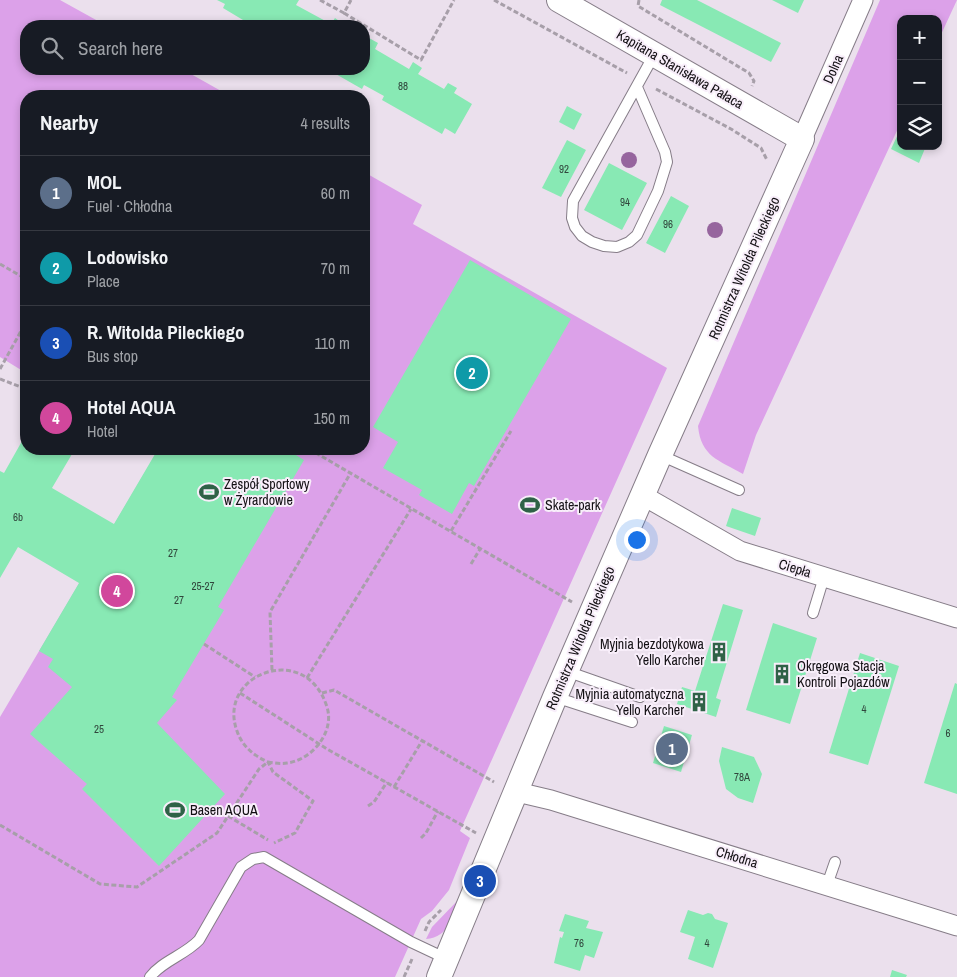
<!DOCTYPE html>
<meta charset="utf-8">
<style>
:root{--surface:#171b24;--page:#20242c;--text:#f1f3f6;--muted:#9ea1a6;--line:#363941;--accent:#0f766e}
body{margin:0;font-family:"Archivo Narrow",sans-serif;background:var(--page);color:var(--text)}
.controls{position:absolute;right:15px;top:15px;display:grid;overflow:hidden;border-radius:10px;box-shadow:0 2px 8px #0003}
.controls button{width:45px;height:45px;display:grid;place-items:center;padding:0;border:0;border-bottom:1px solid var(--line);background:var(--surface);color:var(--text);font:25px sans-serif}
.you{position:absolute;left:636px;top:539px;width:18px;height:18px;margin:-12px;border:4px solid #fff;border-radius:50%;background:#1a73e8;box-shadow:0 0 0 8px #1a73e833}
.badge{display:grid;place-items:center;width:32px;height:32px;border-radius:50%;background:var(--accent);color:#fff;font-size:16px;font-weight:700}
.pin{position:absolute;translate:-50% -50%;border:2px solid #fff;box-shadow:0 1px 5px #0006}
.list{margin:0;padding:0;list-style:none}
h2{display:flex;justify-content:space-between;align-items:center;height:65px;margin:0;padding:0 20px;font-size:21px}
h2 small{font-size:16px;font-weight:400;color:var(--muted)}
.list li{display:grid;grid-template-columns:32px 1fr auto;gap:15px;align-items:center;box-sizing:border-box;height:75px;padding:0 20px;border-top:1px solid var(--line)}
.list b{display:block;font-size:19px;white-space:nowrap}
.list p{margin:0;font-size:16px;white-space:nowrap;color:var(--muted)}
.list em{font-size:16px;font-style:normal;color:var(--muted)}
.icon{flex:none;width:28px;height:28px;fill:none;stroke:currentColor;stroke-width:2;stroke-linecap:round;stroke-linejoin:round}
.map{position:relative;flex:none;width:957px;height:977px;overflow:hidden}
.search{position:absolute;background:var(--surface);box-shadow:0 2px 8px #0003;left:20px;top:20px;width:350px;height:55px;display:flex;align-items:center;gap:12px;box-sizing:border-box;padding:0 18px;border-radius:20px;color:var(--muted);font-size:19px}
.panel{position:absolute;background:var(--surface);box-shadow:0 2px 8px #0003;left:20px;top:90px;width:350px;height:365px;border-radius:20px}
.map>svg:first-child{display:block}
.green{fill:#dca1e9}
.building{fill:#88e9b4}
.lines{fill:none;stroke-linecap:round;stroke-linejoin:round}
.service-casing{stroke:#867d88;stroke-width:12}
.minor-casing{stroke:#867d88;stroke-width:21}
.tertiary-casing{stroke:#867d88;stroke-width:26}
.path{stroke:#a79fa9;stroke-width:3;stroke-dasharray:5 2.5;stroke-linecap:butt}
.service{stroke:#fff;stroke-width:10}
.minor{stroke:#fff;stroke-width:19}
.tertiary{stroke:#fff;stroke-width:24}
.tree{fill:#96659e}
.labels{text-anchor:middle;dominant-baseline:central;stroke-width:4;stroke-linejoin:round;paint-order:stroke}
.number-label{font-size:11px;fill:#30463c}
.street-label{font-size:14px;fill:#131014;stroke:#f8eefa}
.poi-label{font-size:14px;fill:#131014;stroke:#f8eefa;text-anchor:start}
</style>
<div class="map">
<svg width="957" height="977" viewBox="0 0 957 977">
<rect width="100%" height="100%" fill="#ebe0ed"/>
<g class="green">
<polygon points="0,0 60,0 107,26 26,26 26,69 182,69 230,96 26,96 26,373 0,357"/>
<path d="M880,0H957L938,41V19H901V122L756,435L743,474C719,460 701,457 698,426Z"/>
<polygon points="364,172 422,205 413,224 667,368 460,831 470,838 449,890 432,911 421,919 395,977 0,977 0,717 157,452 152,449 364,449"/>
<path d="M461,897C452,916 450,937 426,939L432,927Z"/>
</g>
<g class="building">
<polygon points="217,0 299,0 296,5 331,24 335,18 342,23 340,26 253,26 223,8 225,4"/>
<polygon points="662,0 697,0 781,43 771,62 660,5"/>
<polygon points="772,0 804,0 798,13"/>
<polygon points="369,38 378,43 375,49 409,69 413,62 422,68 418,74 444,89 448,83 457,88 454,93 472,104 455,134 445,128 442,134 382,100 384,96 364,85 362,89 327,69 364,69 364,43 366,44"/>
<polygon points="567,106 582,114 574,130 559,122"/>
<polygon points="901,128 901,146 926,146 919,163 891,149"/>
<polygon points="567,140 586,150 561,197 542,188"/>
<polygon points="609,163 647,183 622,230 584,210"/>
<polygon points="671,196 689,206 665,253 646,243"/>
<polygon points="470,260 571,319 474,486 469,483 452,514 419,495 422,490 383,468 398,442 373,427"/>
<polygon points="26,434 26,449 75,449 52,488 114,524 158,449 286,449 304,460 218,607 224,610 172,697 177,700 157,723 225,794 159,866 82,789 87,784 30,734 72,687 48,667 53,659 39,651 79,583 18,547 0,578 0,471 4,473"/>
<polygon points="732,508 761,518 755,536 726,526"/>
<polygon points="723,604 743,610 716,698 721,700 716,717 677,704 682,687 695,691"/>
<polygon points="773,623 817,638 790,724 746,710"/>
<polygon points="860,653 899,666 868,765 829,753"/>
<polygon points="955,683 957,684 957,794 924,783"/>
<polygon points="664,726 692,735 681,772 653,763"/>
<polygon points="722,747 754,757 762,774 753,803 738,798 726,789 719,761"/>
<polygon points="688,910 703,915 708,913 712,914 715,919 728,923 713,968 688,959 695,937 680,932"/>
<polygon points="565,914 589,921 586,928 603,932 594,958 585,955 580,971 554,963 560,937 562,938 564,932 559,931"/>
<polygon points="892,970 907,975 906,977 890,977"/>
</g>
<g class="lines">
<defs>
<g id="service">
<polyline points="637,87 665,152 667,162 658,191 637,235 629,242 617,247 604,246 592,242 582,236 575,227 572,218 573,201 654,55"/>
<polyline points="660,455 739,490"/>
<polyline points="813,613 824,577"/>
<polyline points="566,671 640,697"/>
<polyline points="555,697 632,722"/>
<polyline points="827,885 835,862"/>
<path d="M150,977C162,961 185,955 199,940L241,867L253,859L264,857L411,942L447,959"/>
</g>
<g id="minor">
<polyline points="802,139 863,0"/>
<polyline points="642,495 740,551 957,618"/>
<polyline points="517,792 551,800 957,926"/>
</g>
<polyline id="tertiary" points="439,977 555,697 660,455 802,139 559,0"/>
</defs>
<use href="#service" class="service-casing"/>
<use href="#minor" class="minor-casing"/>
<use href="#tertiary" class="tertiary-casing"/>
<g class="path">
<polyline points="320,0 344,13 351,0"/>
<polyline points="494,0 627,73"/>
<polyline points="639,0 638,6 749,73 754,81 752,86"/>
<polyline points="344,13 421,60 454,0"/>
<polyline points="656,89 731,129 761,148 767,160"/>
<polyline points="0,264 26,279"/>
<polyline points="0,369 26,322"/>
<polyline points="0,379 26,389"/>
<polyline points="309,449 572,602"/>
<polyline points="451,531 511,431"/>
<polyline points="471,564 480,549"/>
<polyline points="204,644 255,677"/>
<polyline points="272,670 270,612 350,474"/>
<polyline points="307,678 411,509"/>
<polyline points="240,693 327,749 476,833"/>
<polyline points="322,693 334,690 494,782"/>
<polyline points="394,787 422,741"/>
<polyline points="368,806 374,802 387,782"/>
<polyline points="228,816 268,840"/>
<path d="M0,825L100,884L137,887L217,833L259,769L268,762C274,763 281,764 287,763C312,760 335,732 327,707C306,640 216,674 237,731C242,746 254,756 268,762L273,772L313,801L295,833L274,843"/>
<polyline points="421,838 426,833 438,811"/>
<polyline points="425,931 429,922 441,910"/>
<polyline points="404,977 412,959"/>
</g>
<use href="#service" class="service"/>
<use href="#minor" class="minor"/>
<use href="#tertiary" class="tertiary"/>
</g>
<g class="tree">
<circle cx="629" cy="160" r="8"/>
<circle cx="715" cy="230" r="8"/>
</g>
<defs>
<symbol id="stadium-bare" viewBox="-9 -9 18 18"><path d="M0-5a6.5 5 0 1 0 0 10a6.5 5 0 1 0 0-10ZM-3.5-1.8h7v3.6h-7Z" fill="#2f6247" stroke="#f8eefa" stroke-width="2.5" paint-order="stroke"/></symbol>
<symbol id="building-bare" viewBox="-9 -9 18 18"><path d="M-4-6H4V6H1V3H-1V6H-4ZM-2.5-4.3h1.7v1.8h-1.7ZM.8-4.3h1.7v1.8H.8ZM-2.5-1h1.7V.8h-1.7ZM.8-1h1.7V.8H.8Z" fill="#2f6247" stroke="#f8eefa" stroke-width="2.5" paint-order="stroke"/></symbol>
</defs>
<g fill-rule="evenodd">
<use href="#stadium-bare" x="195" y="478" width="28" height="28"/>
<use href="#stadium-bare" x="516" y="491" width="28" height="28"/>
<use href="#building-bare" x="705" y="638" width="28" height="28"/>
<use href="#building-bare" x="768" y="660" width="28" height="28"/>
<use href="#building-bare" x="685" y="688" width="28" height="28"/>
<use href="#stadium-bare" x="161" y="796" width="28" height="28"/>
</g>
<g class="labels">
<g class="number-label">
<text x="403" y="86">88</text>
<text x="564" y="169">92</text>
<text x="625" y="202">94</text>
<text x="668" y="224">96</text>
<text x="18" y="517">6b</text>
<text x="173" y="553">27</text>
<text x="203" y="586">25-27</text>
<text x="179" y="600">27</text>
<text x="864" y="709">4</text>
<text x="99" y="729">25</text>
<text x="948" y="733">6</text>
<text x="742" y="777">78A</text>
<text x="579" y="943">76</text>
<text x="707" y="943">4</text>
</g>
<g class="street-label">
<text transform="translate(680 69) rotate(30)">Kapitana Stanisława Pałaca</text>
<text transform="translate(833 69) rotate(-66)">Dolna</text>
<text transform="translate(744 268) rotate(-66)">Rotmistrza Witolda Pileckiego</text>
<text transform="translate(795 568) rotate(17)">Ciepła</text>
<text transform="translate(580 638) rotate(-67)">Rotmistrza Witolda Pileckiego</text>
<text transform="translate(737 857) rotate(17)">Chłodna</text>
</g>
<g class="poi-label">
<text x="224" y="484">Zespół Sportowy<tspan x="224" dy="16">w Żyrardowie</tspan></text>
<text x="545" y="505">Skate-park</text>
<text x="704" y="644" text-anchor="end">Myjnia bezdotykowa<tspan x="704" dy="16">Yello Karcher</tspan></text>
<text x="797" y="666">Okręgowa Stacja<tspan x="797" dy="16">Kontroli Pojazdów</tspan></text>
<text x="684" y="694" text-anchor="end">Myjnia automatyczna<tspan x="684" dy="16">Yello Karcher</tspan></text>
<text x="190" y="810">Basen AQUA</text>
</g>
</g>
</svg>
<div class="controls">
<button>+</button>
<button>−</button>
<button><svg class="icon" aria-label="layers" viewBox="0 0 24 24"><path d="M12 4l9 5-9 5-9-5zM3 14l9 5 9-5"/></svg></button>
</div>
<div class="you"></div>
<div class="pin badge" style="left:672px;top:749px;background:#5c6f8a">1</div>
<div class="pin badge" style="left:472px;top:373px;background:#0f9aa8">2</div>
<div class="pin badge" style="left:480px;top:881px;background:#1a4fb4">3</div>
<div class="pin badge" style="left:117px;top:591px;background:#d1479c">4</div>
<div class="search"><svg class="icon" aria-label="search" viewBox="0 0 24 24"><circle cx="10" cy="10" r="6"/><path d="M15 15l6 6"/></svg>Search here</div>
<section class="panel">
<h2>Nearby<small>4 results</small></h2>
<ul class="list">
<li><span class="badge" style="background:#5c6f8a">1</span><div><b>MOL</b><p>Fuel · Chłodna</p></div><em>60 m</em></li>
<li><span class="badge" style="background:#0f9aa8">2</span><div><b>Lodowisko</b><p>Place</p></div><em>70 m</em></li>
<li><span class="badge" style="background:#1a4fb4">3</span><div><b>R. Witolda Pileckiego</b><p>Bus stop</p></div><em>110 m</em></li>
<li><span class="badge" style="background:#d1479c">4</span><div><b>Hotel AQUA</b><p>Hotel</p></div><em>150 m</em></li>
</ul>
</section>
</div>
